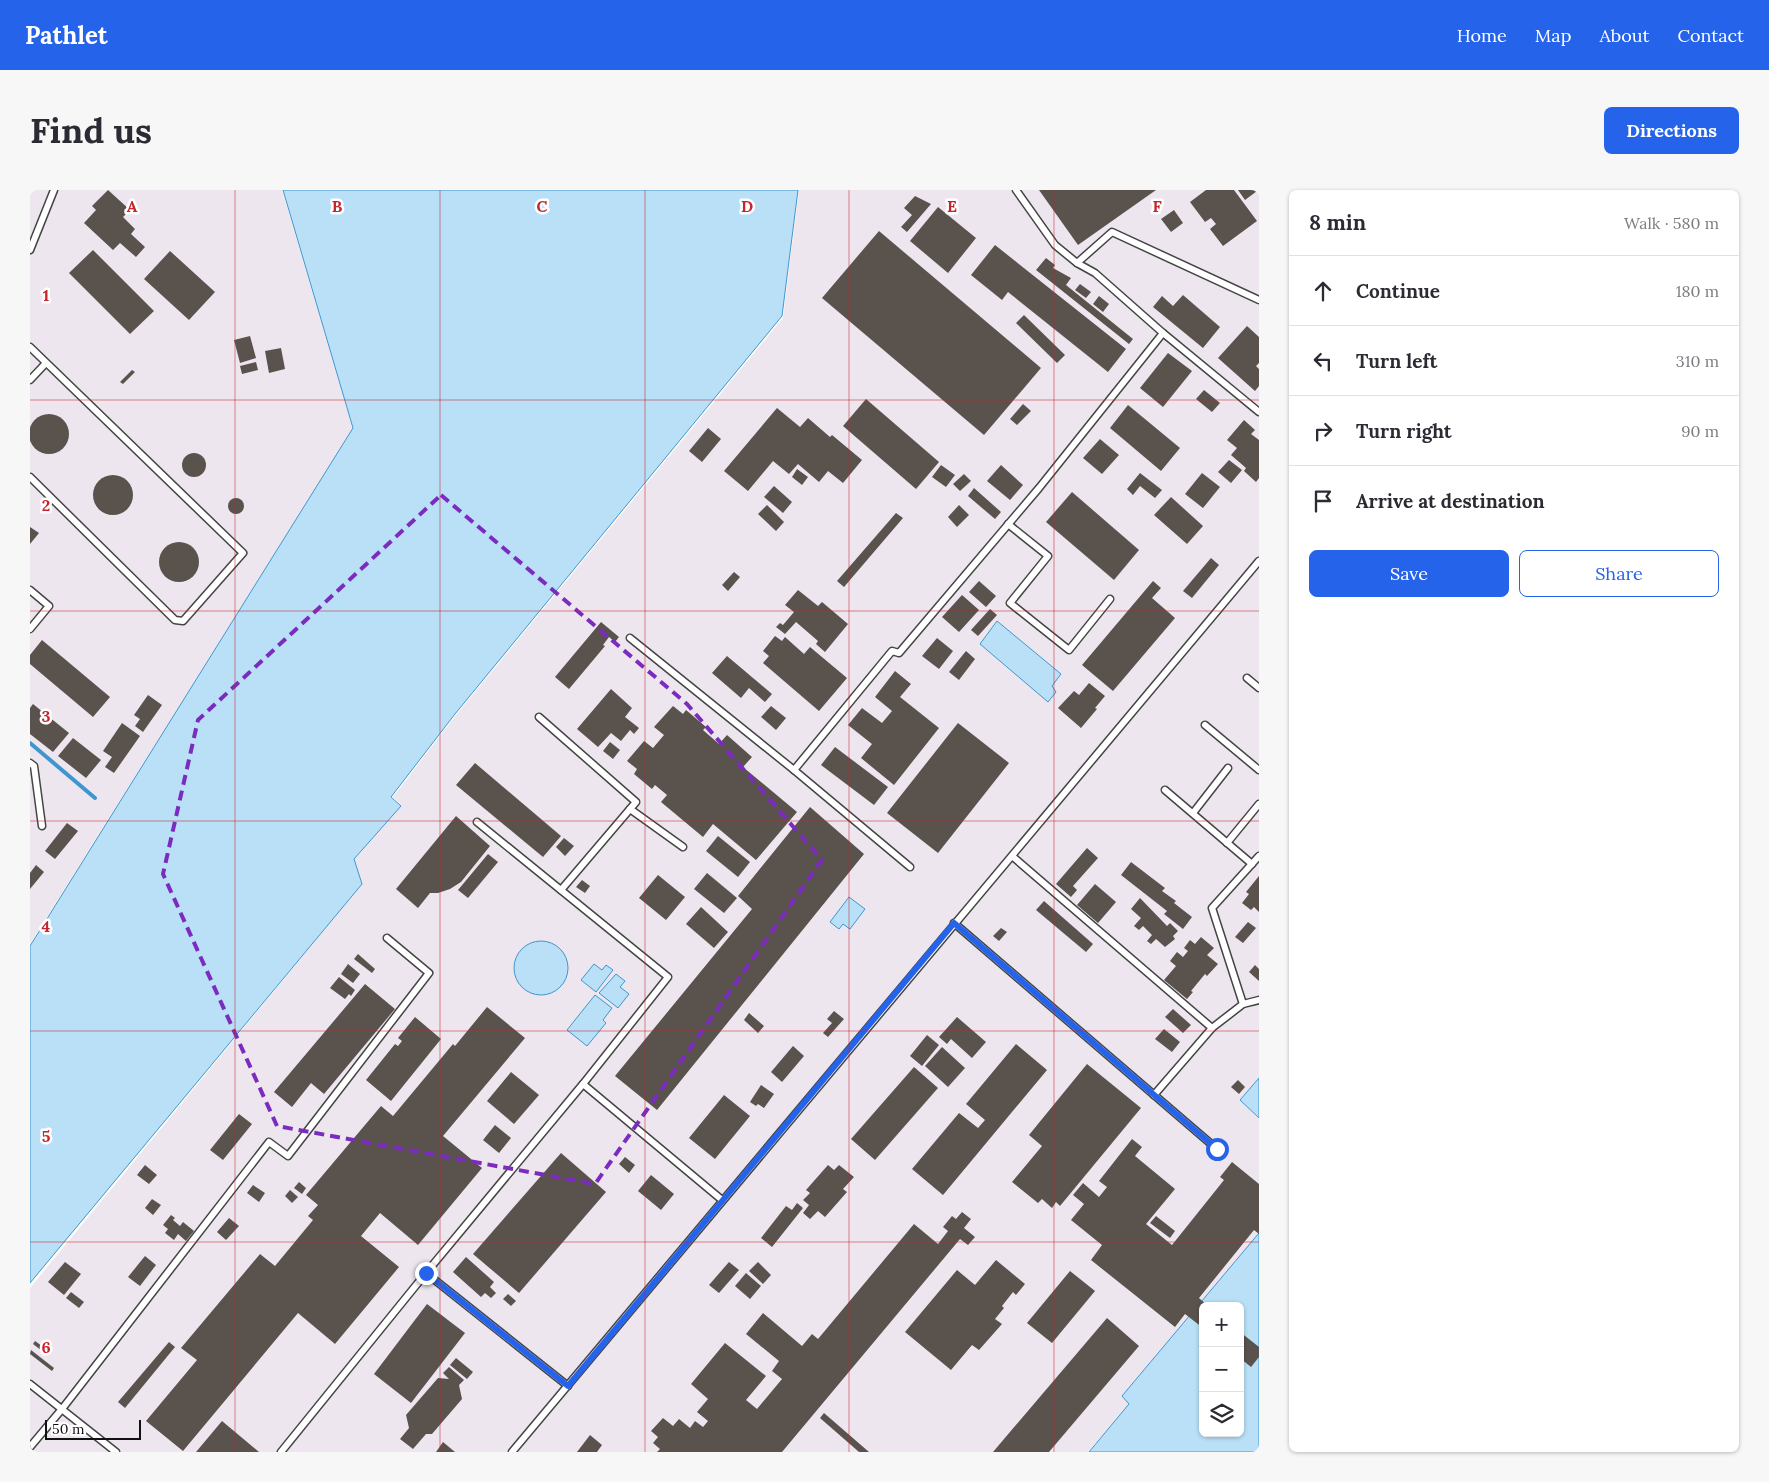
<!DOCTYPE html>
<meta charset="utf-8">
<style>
:root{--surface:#fff;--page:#f7f7f7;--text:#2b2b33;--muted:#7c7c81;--line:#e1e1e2;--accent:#2563eb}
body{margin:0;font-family:Lora,serif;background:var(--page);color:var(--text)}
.controls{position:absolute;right:15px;bottom:15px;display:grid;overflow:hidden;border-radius:8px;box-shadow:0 1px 4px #0004}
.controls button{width:45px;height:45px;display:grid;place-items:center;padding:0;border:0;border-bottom:1px solid var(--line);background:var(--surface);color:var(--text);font:25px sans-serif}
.scale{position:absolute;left:15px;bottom:12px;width:96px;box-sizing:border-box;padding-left:5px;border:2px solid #111;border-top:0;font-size:14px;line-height:18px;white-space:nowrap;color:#111;-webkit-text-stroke:4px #fff;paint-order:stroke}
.stop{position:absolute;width:15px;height:15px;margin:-11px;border:4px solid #2563eb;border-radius:50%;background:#fff}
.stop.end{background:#2563eb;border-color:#fff;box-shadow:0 1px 5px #0008}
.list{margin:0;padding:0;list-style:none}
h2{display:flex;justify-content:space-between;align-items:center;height:65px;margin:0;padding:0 20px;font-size:21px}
h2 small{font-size:16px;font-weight:400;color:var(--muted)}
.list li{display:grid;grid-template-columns:32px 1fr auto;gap:15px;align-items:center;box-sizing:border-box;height:70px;padding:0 20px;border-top:1px solid var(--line)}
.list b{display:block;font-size:19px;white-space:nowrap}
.list em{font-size:16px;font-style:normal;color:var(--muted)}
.actions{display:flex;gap:10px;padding:15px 20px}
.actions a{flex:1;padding:11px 0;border:1px solid var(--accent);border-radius:8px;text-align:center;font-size:18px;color:var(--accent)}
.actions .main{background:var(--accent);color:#fff}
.icon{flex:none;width:28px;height:28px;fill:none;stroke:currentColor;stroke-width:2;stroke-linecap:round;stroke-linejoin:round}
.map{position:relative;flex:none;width:1229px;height:1262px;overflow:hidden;border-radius:8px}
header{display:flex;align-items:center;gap:30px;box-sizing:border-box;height:70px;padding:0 25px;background:var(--accent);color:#fff}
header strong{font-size:24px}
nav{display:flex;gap:28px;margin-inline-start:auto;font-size:18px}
.intro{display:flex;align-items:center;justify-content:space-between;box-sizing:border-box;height:120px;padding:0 30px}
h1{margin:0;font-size:35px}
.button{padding:12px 22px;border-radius:8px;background:var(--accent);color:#fff;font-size:18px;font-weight:700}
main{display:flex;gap:30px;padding:0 30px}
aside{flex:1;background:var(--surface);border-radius:8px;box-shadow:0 1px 4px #0004}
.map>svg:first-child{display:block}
.industrial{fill:#eee6ef}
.water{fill:#b9e0f7;stroke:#3f96cf;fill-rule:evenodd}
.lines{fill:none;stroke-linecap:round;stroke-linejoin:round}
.stream{stroke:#3f96cf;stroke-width:4}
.building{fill:#5a524d}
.service-casing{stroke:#444;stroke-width:9}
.service{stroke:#fff;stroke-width:6}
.route{stroke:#2563eb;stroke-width:6}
.marked{fill:none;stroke:#7b2cbf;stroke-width:4;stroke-dasharray:10 6;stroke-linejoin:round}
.grid{fill:none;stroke:#c4262e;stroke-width:1;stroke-opacity:0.55}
.grid-label{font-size:16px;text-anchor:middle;font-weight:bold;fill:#c4262e;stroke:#fff;stroke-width:5;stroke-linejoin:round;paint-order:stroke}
</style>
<header>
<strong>Pathlet</strong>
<nav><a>Home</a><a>Map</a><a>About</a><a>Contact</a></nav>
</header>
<div class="intro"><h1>Find us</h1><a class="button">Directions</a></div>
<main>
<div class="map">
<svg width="1229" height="1262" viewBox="0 0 1229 1262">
<rect width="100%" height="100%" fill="#fffdf5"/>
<g class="industrial">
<polygon points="0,0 252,0 323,239 0,754"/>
<polygon points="769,0 1229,0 1229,888 1210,910 1229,929 1229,1043 1092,1206 1099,1214 1058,1262 0,1262 0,1098 332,694 324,670 371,615 363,607 426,525 753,128"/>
</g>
<g class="water">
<polygon points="253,0 768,0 752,126 425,524 361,607 371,616 324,669 332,694 0,1093 0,756 323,238"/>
<polygon points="967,431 1031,484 1022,496 1026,502 1018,512 950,454"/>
<polygon points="819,707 835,719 820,739 813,734 809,739 800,732"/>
<circle cx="511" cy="778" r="27"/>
<polygon points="564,774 572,780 576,775 583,780 566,802 551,790"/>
<polygon points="586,784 595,791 590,797 599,804 588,818 569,803"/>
<polygon points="565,805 582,818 573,830 576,833 557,856 537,840"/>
<polygon points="1229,888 1229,928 1210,910"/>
<path d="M1229,1043V1262H1059L1099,1214L1092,1206ZM1173,1116H1210V1243H1173Z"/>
</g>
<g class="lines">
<polyline class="stream" points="0,553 65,608"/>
</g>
<g class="building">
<polygon points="78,0 100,20 93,27 105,39 101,44 115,57 106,67 90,53 83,60 54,33 66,20 62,16"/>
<polygon points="1009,0 1126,0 1048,55"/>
<polygon points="1176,0 1204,0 1227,31 1193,56 1180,39 1186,34 1181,28 1175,32 1160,12"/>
<polygon points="1208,0 1229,0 1229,4 1227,1 1215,10"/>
<polygon points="885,6 901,14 877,42 871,37 882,25 874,18"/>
<polygon points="908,17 946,48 918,83 880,51"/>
<polygon points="1144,20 1153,33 1141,42 1131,29"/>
<polygon points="849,41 1011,178 954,245 792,108"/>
<polygon points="965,55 1096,159 1078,182 978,102 972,110 941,85"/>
<polygon points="63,60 124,121 100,144 39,83"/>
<polygon points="140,61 185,102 159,130 114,89"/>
<polygon points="1016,68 1025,75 1023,78 1041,88 1036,95 1103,149 1099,154 1006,80"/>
<polygon points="1050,94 1061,102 1056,108 1045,100"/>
<polygon points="1153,105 1190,137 1173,158 1123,117 1132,106 1143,116"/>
<polygon points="1069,106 1079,114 1073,122 1063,114"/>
<polygon points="994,125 1035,165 1027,173 986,133"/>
<polygon points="1217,136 1229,147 1229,173 1226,176 1229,179 1229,196 1225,201 1188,168"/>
<polygon points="220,146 226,168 210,173 204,150"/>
<polygon points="251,158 255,179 239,183 235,161"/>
<polygon points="1138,163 1162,181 1133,217 1110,198"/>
<polygon points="226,172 228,180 212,184 210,176"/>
<polygon points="102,180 105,182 93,194 90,192"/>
<polygon points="1174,200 1190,213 1182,222 1166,209"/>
<polygon points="836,209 909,272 886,299 813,236"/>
<polygon points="993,214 1001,221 987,235 980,229"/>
<polygon points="1098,215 1150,258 1131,281 1080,238"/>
<polygon points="747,218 770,237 778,228 800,247 802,245 832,270 813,293 798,281 789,292 768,274 759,284 743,271 718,301 694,281"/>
<circle cx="19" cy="244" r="20"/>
<polygon points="1214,230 1225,240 1221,244 1229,250 1229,288 1226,292 1214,281 1216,278 1201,265 1207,258 1197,250"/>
<polygon points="678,238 691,249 672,272 659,261"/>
<polygon points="1070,249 1089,265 1072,284 1053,268"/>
<circle cx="164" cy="275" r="12"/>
<polygon points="1199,270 1212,280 1201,293 1188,282"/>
<polygon points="911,275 925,285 916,297 902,287"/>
<polygon points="971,275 993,295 980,310 957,291"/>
<polygon points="767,279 778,287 772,295 762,287"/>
<polygon points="1110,283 1132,300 1125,308 1110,296 1103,305 1097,299"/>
<polygon points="1172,283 1190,297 1173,318 1155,304"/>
<polygon points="934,284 941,291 930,301 923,294"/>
<circle cx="83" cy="305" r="20"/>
<polygon points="744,296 762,312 753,323 734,307"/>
<polygon points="944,298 971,322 965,329 938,306"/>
<polygon points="1042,302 1109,360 1084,390 1016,332"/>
<polygon points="1141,307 1173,336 1157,354 1124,325"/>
<circle cx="206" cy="316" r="8"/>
<polygon points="737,315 754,332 746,341 728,324"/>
<polygon points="929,315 939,325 927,337 918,327"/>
<polygon points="866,323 873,328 814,397 807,391"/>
<polygon points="0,337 9,343 0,354"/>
<circle cx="149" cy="372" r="20"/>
<polygon points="1181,368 1189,375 1162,408 1153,401"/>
<polygon points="704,382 710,387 698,401 692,395"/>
<polygon points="949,391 966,406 956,417 939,402"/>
<polygon points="1123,391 1131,398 1122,408 1145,428 1083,501 1052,475"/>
<polygon points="768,400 788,416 792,412 818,434 795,462 786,454 788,451 766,432 755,444 746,437 750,433 753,435 764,422 755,415"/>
<polygon points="932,405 949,420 929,442 912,427"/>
<polygon points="960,419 967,425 948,446 941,440"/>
<polygon points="571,432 589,447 585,452 579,447 573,455 575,456 539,499 525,487"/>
<polygon points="745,446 752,451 755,447 774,464 780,457 817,488 789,521 733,473 739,466 733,461"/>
<polygon points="907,448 923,461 909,479 892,466"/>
<polygon points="12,450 80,507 63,527 0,474 0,465"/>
<polygon points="936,461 945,469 929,490 919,482"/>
<polygon points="697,466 742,504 735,512 719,498 711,508 682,483"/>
<polygon points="865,481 881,494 870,507 909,538 864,595 831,568 842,554 818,535 832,518 852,533 862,521 845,507"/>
<polygon points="1059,493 1075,506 1065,518 1067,519 1051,538 1028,518 1044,501 1049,505"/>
<polygon points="581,499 602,518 595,527 609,538 604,544 600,540 591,551 581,543 568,557 547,539"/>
<polygon points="118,505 132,515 113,542 105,536 110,529 104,525"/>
<polygon points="3,514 39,543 23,562 0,544 0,518"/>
<polygon points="643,516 653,524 656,520 676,537 673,540 689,554 697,545 722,567 713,577 767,622 726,670 683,634 673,647 631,612 637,605 625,595 622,599 604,584 607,579 597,571 614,551 623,558 634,545 624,537"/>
<polygon points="741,516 756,528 746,540 731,527"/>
<polygon points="92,533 110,546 84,583 75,577 82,567 73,561"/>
<polygon points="928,533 979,573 908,663 857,623"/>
<polygon points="43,548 71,570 56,588 28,566"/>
<polygon points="580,552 590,560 583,569 573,561"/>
<polygon points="805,557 858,597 844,615 791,575"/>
<polygon points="445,573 531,646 513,667 426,595"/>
<polygon points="780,617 834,664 627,920 585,886 722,719 708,706"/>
<polygon points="426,626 460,656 431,692 420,699 408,703 400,703 388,718 366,699"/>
<polygon points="37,633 48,641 25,669 15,661"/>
<polygon points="688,646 720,672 708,687 676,661"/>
<polygon points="534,648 544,656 535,666 526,657"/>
<polygon points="1057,658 1068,668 1043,696 1047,700 1041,707 1026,694"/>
<polygon points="458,664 468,672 438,708 428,700"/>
<polygon points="1101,672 1135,698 1132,701 1146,711 1144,713 1162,727 1153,739 1134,724 1137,721 1091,685"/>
<polygon points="6,675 14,682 0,699 0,683"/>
<polygon points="677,683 707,708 694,723 664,699"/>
<polygon points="628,685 655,707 636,730 609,708"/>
<polygon points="1229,686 1229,722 1224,717 1221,720 1212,713 1219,704 1216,702"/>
<polygon points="552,690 560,696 555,703 546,697"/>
<polygon points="1065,694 1086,712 1068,733 1047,715"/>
<polygon points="1110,708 1137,736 1140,733 1148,741 1143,746 1145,749 1135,757 1126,749 1121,754 1117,751 1122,745 1113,736 1109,740 1104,736 1111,728 1101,719"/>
<polygon points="1014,711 1063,754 1056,762 1006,720"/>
<polygon points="671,717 698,742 684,758 656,734"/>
<polygon points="1218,732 1226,738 1213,753 1205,747"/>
<polygon points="971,738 977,742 969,751 963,746"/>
<polygon points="1171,747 1184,758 1177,765 1188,774 1177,786 1175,784 1161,801 1163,802 1157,809 1134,790 1146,776 1140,771 1147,762 1153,767 1158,761 1154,758 1160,750 1165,754"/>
<polygon points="328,764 345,779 342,783 324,769"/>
<polygon points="318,774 330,784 323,793 311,784"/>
<polygon points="1225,775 1229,779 1229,791 1219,782"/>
<polygon points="309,787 325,800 321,806 319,804 315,809 300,798"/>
<polygon points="335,794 365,819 294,904 281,893 262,917 244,902"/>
<polygon points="457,817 495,848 413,946 452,978 388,1055 350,1023 331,1046 369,1077 305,1154 268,1123 153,1261 116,1231 167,1170 151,1158 230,1064 245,1076 283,1030 278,1026 288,1015 276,1005 351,916 363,926 423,854 425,856"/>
<polygon points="1143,819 1161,835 1153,843 1135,827"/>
<polygon points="804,821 814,829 798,847 793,843 802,833 797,829"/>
<polygon points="719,823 734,836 728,843 714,830"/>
<polygon points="385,827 411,849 361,911 336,890 365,854 368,856 372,851 368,848"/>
<polygon points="927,827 956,852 942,868 921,849 917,854 909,847"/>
<polygon points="1134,839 1150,852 1142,862 1125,849"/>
<polygon points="897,845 909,855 892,876 880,866"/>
<polygon points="986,854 1017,880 913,1005 882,979 929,923 948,938 955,930 936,914"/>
<polygon points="763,856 774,866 752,892 741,882"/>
<polygon points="912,857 935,878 918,897 895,876"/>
<polygon points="1057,874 1111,918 1030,1016 1026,1012 1022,1018 1012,1009 1008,1013 982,992 1012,956 999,945"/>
<polygon points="884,877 908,898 845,970 821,949"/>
<polygon points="481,882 509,905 484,934 457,911"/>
<polygon points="1208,890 1215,897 1209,904 1201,897"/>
<polygon points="731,895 744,904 734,918 728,914 726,916 720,912"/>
<polygon points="694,905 720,926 685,969 659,948"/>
<polygon points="209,924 222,934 193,970 180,960"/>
<polygon points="465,935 481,948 469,963 453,950"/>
<polygon points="1102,949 1112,957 1105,966 1145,999 1116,1034 1142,1055 1194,990 1190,987 1202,972 1229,994 1229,1044 1224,1040 1169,1108 1178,1116 1173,1116 1173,1138 1155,1124 1145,1137 1061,1070 1072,1055 1041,1030 1054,1014 1043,1005 1053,993 1069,1007 1077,997 1069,991"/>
<polygon points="531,963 576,1002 489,1103 443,1064"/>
<polygon points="595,967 605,975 599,983 589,974"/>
<polygon points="115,975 127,985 119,994 107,985"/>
<polygon points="798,975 804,980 809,975 824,987 813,999 817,1002 795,1027 788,1021 780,1029 773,1023 779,1015 773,1010 780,1003 776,1000"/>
<polygon points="621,985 644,1004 631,1020 608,1001"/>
<polygon points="269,992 276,998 272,1004 264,998"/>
<polygon points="223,995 235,1003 229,1012 217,1003"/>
<polygon points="260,1000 268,1007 262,1013 255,1006"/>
<polygon points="122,1009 131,1015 123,1025 115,1018"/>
<polygon points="767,1013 773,1018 742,1057 731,1048 756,1016 762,1020"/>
<polygon points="932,1022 941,1029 934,1038 945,1047 938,1055 930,1049 752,1262 627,1262 630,1259 623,1253 628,1247 621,1241 633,1228 643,1236 649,1229 660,1238 665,1231 673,1237 678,1231 667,1222 678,1209 661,1194 695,1153 736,1186 716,1210 727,1219 752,1189 742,1181 749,1171 716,1144 733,1123 772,1156 782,1144 788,1149 884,1034 908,1054 918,1041 913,1037 922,1026 926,1029"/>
<polygon points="141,1025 145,1028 143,1030 150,1036 153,1032 164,1041 156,1051 148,1044 144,1050 135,1043 138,1039 133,1035"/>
<polygon points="1126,1026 1145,1041 1140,1048 1120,1033"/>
<polygon points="199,1028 209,1036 196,1050 187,1042"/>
<polygon points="115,1066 126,1075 110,1096 98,1087"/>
<polygon points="436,1067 464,1092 460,1097 466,1103 461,1108 455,1103 451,1107 423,1082"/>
<polygon points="966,1070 995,1094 986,1105 983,1102 972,1116 974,1118 965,1129 972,1134 949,1160 942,1155 921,1180 875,1142 927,1080 945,1095"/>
<polygon points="35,1072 51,1084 34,1105 18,1092"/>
<polygon points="699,1072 709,1080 689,1103 679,1095"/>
<polygon points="728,1072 741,1085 733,1094 719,1081"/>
<polygon points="1040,1081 1065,1101 1022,1153 997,1133"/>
<polygon points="716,1083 731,1096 720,1109 705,1096"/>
<polygon points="41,1102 54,1112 49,1118 36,1108"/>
<polygon points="478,1104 486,1111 481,1116 473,1109"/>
<polygon points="397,1114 435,1143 381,1213 344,1184"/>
<polygon points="1077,1128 1109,1156 1019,1262 963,1262"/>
<polygon points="1210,1142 1229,1157 1229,1167 1221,1177 1210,1168"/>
<polygon points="5,1151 19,1161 16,1164 3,1154"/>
<polygon points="139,1152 145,1157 95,1218 88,1212"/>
<polygon points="1,1160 24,1178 22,1181 0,1164"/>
<polygon points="426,1168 443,1182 437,1189 420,1175"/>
<polygon points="419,1177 434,1190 429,1195 432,1209 402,1244 396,1244 383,1259 370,1249 379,1238 376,1225 408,1188 419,1189 413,1183"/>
<polygon points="794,1223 839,1262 829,1262 790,1228"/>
<polygon points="192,1231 229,1262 166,1262"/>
<polygon points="560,1245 572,1255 567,1262 547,1262"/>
<polygon points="413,1252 425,1262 406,1262"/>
</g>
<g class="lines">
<defs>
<g id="service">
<polyline points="986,0 1025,55 1047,73 1065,83 1133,143 1229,222"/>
<polyline points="0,60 24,0"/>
<polyline points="1047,73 1082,42 1229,110"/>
<polyline points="0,157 213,363 153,431 145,430 0,287"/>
<polyline points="0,190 16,173"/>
<polyline points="978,334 1018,366 980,413 1039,460 1080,409"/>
<polyline points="0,400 19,416 0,439"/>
<polyline points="600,448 764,580 880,677"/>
<polyline points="1217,488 1229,498"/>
<polyline points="509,527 606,612 531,700"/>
<polyline points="1175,535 1229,580"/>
<polyline points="0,573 4,576 12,636"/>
<polyline points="764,580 862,461 869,463 1009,298 1133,143"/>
<polyline points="1135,600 1222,674"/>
<polyline points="600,619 653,657"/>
<polyline points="1163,623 1198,578"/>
<polyline points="447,632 638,787 553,894"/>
<polyline points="1197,653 1229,614"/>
<polyline points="982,666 1182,838"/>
<polyline points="924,733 1187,959"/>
<polyline points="1213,814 1182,718 1229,666"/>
<polyline points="1124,905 1182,838 1213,814 1229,810"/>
<polyline points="396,1083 538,1196"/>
<polyline points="0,1194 86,1262"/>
<polyline points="0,1257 32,1219 239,952 258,966 399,783 357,748"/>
<polyline points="251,1262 396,1083 553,894 692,1010"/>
<polyline points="482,1262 1229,371"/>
</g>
</defs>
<use href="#service" class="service-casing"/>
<use href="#service" class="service"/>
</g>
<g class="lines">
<polyline class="route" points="396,1083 538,1196 924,733 1187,959"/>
</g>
<path class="marked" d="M411,305L657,514L792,670L565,994L247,936L133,684L168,530Z"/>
<path class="grid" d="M205,0V1262M410,0V1262M615,0V1262M819,0V1262M1024,0V1262M0,210H1229M0,421H1229M0,631H1229M0,841H1229M0,1052H1229"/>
<g class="grid-label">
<text x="102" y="22">A</text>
<text x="307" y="22">B</text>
<text x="512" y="22">C</text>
<text x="717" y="22">D</text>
<text x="922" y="22">E</text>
<text x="1127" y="22">F</text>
<text x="16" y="111">1</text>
<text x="16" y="321">2</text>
<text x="16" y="532">3</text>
<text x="16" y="742">4</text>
<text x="16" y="952">5</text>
<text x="16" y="1163">6</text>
</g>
</svg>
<div class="controls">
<button>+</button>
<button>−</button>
<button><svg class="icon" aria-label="layers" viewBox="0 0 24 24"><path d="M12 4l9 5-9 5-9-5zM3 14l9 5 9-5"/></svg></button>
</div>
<div class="scale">50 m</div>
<div class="stop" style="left:1187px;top:959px"></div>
<div class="stop end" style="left:396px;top:1083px"></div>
</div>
<aside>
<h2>8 min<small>Walk · 580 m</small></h2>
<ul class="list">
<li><svg class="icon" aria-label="ahead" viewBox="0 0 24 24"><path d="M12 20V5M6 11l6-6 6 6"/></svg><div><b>Continue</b></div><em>180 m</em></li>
<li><svg class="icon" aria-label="left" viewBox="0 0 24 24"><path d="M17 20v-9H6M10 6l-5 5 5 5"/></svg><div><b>Turn left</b></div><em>310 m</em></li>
<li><svg class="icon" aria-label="right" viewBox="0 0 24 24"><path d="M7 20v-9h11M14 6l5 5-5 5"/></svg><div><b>Turn right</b></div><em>90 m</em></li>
<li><svg class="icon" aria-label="arrive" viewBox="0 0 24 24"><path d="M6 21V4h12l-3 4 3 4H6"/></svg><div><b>Arrive at destination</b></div></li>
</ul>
<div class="actions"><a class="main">Save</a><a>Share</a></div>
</aside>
</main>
